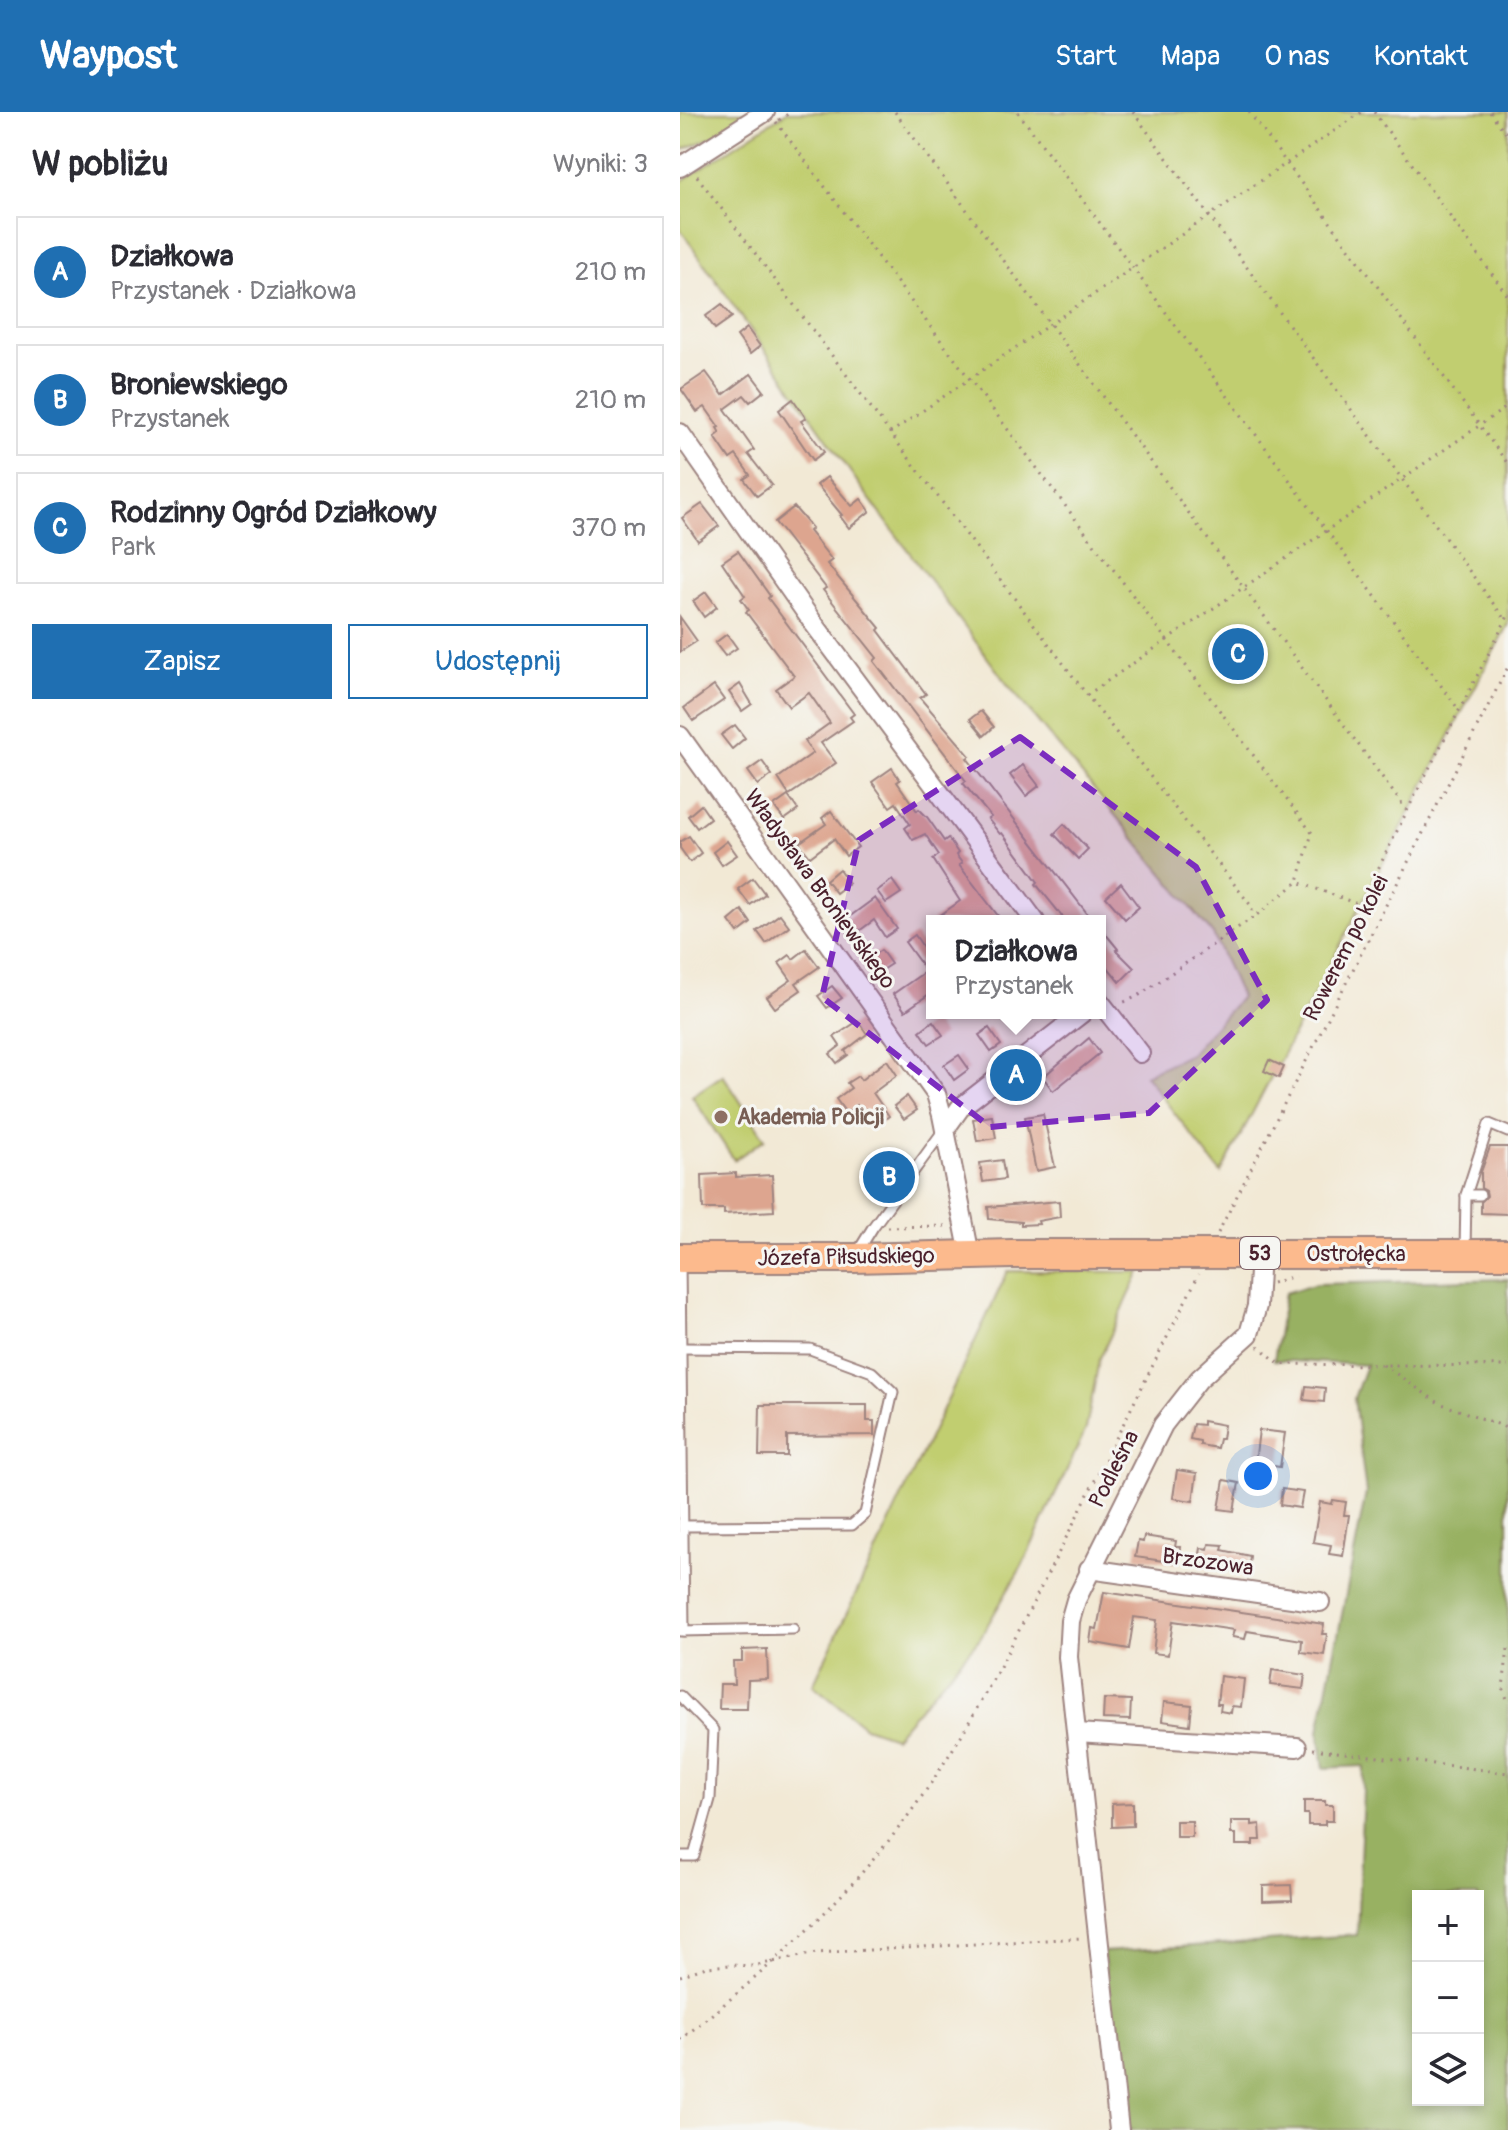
<!DOCTYPE html>
<html lang="pl">
<meta charset="utf-8">
<style>
:root{--surface:#fff;--page:#f7f7f7;--text:#2b2b33;--muted:#7c7c81;--line:#e1e1e2;--accent:#1f6fb2}
body{margin:0;font-family:Pangolin,sans-serif;background:var(--page);color:var(--text)}
.controls{position:absolute;right:24px;bottom:24px;display:grid;overflow:hidden;border-radius:0px;box-shadow:0 4px 12px #0003}
.controls button{width:72px;height:72px;display:grid;place-items:center;padding:0;border:0;border-bottom:2px solid var(--line);background:var(--surface);color:var(--text);font:40px sans-serif}
.you{position:absolute;left:578px;top:1364px;width:28px;height:28px;margin:-20px;border:6px solid #fff;border-radius:50%;background:#1a73e8;box-shadow:0 0 0 12px #1a73e833}
.badge{display:grid;place-items:center;width:52px;height:52px;border-radius:50%;background:var(--accent);color:#fff;font-size:26px;font-weight:700}
.pin{position:absolute;translate:-50% -50%;border:4px solid #fff;box-shadow:0 2px 8px #0006}
.popup{position:absolute;left:246px;top:803px;width:180px;height:104px;box-sizing:border-box;display:grid;place-content:center;border-radius:0px;background:var(--surface);filter:drop-shadow(0 2px 6px #0005);font-size:26px;white-space:nowrap;color:var(--muted)}
.popup b{font-size:30px;color:var(--text)}
.popup::after{content:'';position:absolute;left:50%;top:100%;margin-left:-16px;border:16px solid transparent;border-top-color:var(--surface)}
.list{margin:0;padding:0;list-style:none}
h2{display:flex;justify-content:space-between;align-items:center;height:104px;margin:0;padding:0 32px;font-size:34px}
h2 small{font-size:26px;font-weight:400;color:var(--muted)}
.list li{display:grid;grid-template-columns:52px 1fr auto;gap:24px;align-items:center;box-sizing:border-box;height:112px;margin:0 16px 16px;padding:0 16px;border:2px solid var(--line);border-radius:0px}
.list b{display:block;font-size:30px;white-space:nowrap}
.list p{margin:0;font-size:26px;white-space:nowrap;color:var(--muted)}
.list em{font-size:26px;font-style:normal;color:var(--muted)}
.actions{display:flex;gap:16px;padding:24px 32px}
.actions a{flex:1;padding:18px 0;border:2px solid var(--accent);border-radius:0px;text-align:center;font-size:28px;color:var(--accent)}
.actions .main{background:var(--accent);color:#fff}
.icon{flex:none;width:44px;height:44px;fill:none;stroke:currentColor;stroke-width:2;stroke-linecap:round;stroke-linejoin:round}
.map{position:relative;flex:none;width:828px;height:2018px;overflow:hidden}
header{display:flex;align-items:center;gap:48px;box-sizing:border-box;height:112px;padding:0 40px;background:var(--accent);color:#fff}
header strong{font-size:38px}
nav{display:flex;gap:44px;margin-inline-start:auto;font-size:28px}
main{display:flex}
aside{flex:1;background:var(--surface)}
.map>svg:first-child{display:block}
.green{fill:#c1ce70;stroke:#86764e;stroke-width:2}
.forest{fill:#98b162;stroke:#716846;stroke-width:2;fill-rule:evenodd}
.building{fill:#dda58f}
.lines{fill:none;stroke-linecap:round;stroke-linejoin:round}
.service-casing{stroke:#9e8480;stroke-width:13}
.minor-casing{stroke:#9e8480;stroke-width:22}
.primary-casing{stroke:#9e8480;stroke-width:32}
.path{stroke:#9e8480;stroke-width:3;stroke-dasharray:2 6;stroke-linecap:butt}
.service{stroke:#fff;stroke-width:9}
.minor{stroke:#fff;stroke-width:18}
.primary{stroke:#fcba8d;stroke-width:28}
.marked{fill:#7b2cbf;fill-opacity:0.2;stroke:#7b2cbf;stroke-width:6;stroke-dasharray:16 10;stroke-linejoin:round}
.education-dot{fill:#8d6e63;stroke:#f6f6f2;stroke-width:3}
.labels{text-anchor:middle;dominant-baseline:central;stroke-width:6;stroke-linejoin:round;paint-order:stroke}
.shield{fill:#f6f6f2;stroke:#7e6067;stroke-width:2}
.shield-label{font-size:20px;font-weight:bold;fill:#4a1f2b}
.street-label{font-size:22px;fill:#4a1f2b;stroke:#f6f6f2}
.education-label{font-size:22px;font-weight:bold;fill:#785e54;stroke:#f6f6f2;text-anchor:start}
</style>
<header>
<strong>Waypost</strong>
<nav><a>Start</a><a>Mapa</a><a>O nas</a><a>Kontakt</a></nav>
</header>
<main>
<aside>
<h2>W pobliżu<small>Wyniki: 3</small></h2>
<ul class="list">
<li><span class="badge">A</span><div><b>Działkowa</b><p>Przystanek · Działkowa</p></div><em>210 m</em></li>
<li><span class="badge">B</span><div><b>Broniewskiego</b><p>Przystanek</p></div><em>210 m</em></li>
<li><span class="badge">C</span><div><b>Rodzinny Ogród Działkowy</b><p>Park</p></div><em>370 m</em></li>
</ul>
<div class="actions"><a class="main">Zapisz</a><a>Udostępnij</a></div>
</aside>
<div class="map">
<svg width="828" height="2018" viewBox="0 0 828 2018">
<rect width="100%" height="100%" fill="#f6f6f2"/>
<filter id="ink" filterUnits="userSpaceOnUse"><feTurbulence type="fractalNoise" baseFrequency=".0125" numOctaves="2"/><feDisplacementMap in="SourceGraphic" scale="16" xChannelSelector="R" yChannelSelector="G"/><feConvolveMatrix kernelMatrix="1 2 1 2 8 2 1 2 1" color-interpolation-filters="sRGB"/></filter>
<filter id="wash" filterUnits="userSpaceOnUse"><feTurbulence type="fractalNoise" baseFrequency=".006" numOctaves="4" result="noise"/><feDisplacementMap in="SourceGraphic" scale="32" xChannelSelector="R" yChannelSelector="G"/><feGaussianBlur stdDeviation="1.8" result="paint"/><feColorMatrix in="noise" values="0 0 0 0 0 0 0 0 0 0 0 0 0 0 0 0 0 1.4 0 .05"/><feComposite in="paint" operator="in"/></filter>
<g filter="url(#wash)">
<rect width="100%" height="100%" fill="#f2e9d5"/>
<g class="green">
<polygon points="0,0 73,0 42,21 0,39"/>
<polygon points="107,0 828,0 828,512 541,1061 465,963 510,942 561,885 533,822 327,572 183,378 0,117 0,70"/>
<polygon points="43,963 85,1027 54,1048 12,984"/>
<polygon points="328,1159 460,1160 419,1248 406,1317 342,1454 300,1526 214,1625 185,1615 133,1573"/>
</g>
<path class="forest" d="M828,1167V2018H444L423,1840L677,1823L684,1654L644,1656L639,1619L686,1381L674,1286L686,1253L594,1248L605,1181L637,1172ZM738,1784H798V1988H738Z"/>
<g id="blocks">
<g class="building">
<polygon points="42,192 52,205 35,217 26,204"/>
<polygon points="67,216 80,234 70,242 57,224"/>
<polygon points="26,260 43,283 71,262 84,279 70,290 64,283 45,297 74,338 68,342 92,373 77,384 64,367 70,363 56,343 50,347 35,325 40,321 37,316 39,315 25,295 17,300 1,277"/>
<polygon points="113,287 126,306 121,309 144,340 133,348 99,298"/>
<polygon points="147,365 172,394 181,387 190,399 169,416 160,404 162,403 137,373"/>
<polygon points="22,392 39,414 18,429 2,406"/>
<polygon points="114,395 132,416 129,419 152,448 147,452 200,516 198,518 246,582 240,586 290,644 287,646 413,809 386,809 356,772 358,770 322,721 320,722 308,707 311,705 283,671 286,669 194,549 197,546 143,478 146,476 95,410"/>
<polygon points="58,439 90,484 88,486 174,602 170,605 173,609 141,631 156,651 109,683 98,666 133,641 125,629 150,611 129,581 109,595 96,577 114,564 66,500 69,498 61,487 65,484 42,450"/>
<polygon points="26,480 37,495 24,505 13,489"/>
<polygon points="0,505 17,529 0,540"/>
<polygon points="47,522 57,536 45,544 35,531"/>
<polygon points="60,572 72,592 62,599 49,580"/>
<polygon points="34,574 44,588 13,609 4,596"/>
<polygon points="301,599 314,615 304,624 290,607"/>
<polygon points="55,613 65,626 52,637 41,623"/>
<polygon points="82,649 92,663 78,673 68,659"/>
<polygon points="343,653 359,674 346,684 330,663"/>
<polygon points="212,656 220,668 217,670 237,699 239,697 247,705 264,729 268,726 278,741 276,743 282,751 279,753 322,809 252,809 280,789 253,747 259,743 245,722 233,728 225,716 230,712 216,691 210,695 192,670"/>
<polygon points="108,684 118,698 104,708 94,694"/>
<polygon points="21,693 30,706 17,716 8,704"/>
<polygon points="151,699 178,735 166,744 154,727 130,745 119,731 146,712 142,706"/>
<polygon points="384,712 408,737 398,747 374,722"/>
<polygon points="9,724 21,741 10,750 0,736 0,730"/>
<polygon points="47,729 57,743 42,753 33,740"/>
<polygon points="159,757 169,771 156,781 146,768"/>
<polygon points="73,766 85,782 70,793 58,777"/>
<polygon points="212,768 221,781 206,791 197,779"/>
<polygon points="441,771 459,795 445,807 426,785"/>
<polygon points="195,786 217,817 205,825 194,808 171,825 161,811"/>
<polygon points="62,798 71,811 58,821 49,809"/>
<polygon points="100,802 109,814 86,831 77,819"/>
<polygon points="420,815 438,837 436,838 454,856 440,870 420,846"/>
<polygon points="235,823 252,848 252,880 225,899 213,882 246,859 225,830"/>
<polygon points="126,837 139,855 116,871 121,878 95,896 87,885 111,868 99,851 110,843 113,847"/>
<polygon points="201,838 211,852 197,861 187,847"/>
<polygon points="152,874 162,886 147,896 138,884"/>
<polygon points="178,909 187,922 165,939 168,943 157,951 150,942 160,934 154,925"/>
<polygon points="253,909 263,923 249,932 240,919"/>
<polygon points="309,916 321,933 311,940 299,923"/>
<polygon points="409,926 420,941 373,979 363,965"/>
<polygon points="279,943 289,957 274,968 264,953"/>
<polygon points="207,948 217,963 193,981 209,1004 198,1013 186,997 182,1000 177,993 166,1001 156,987 171,976 167,971 178,964 181,968"/>
<polygon points="589,948 604,955 599,966 584,959"/>
<polygon points="227,984 237,998 224,1007 214,994"/>
<polygon points="363,1002 375,1055 356,1059 345,1005"/>
<polygon points="312,1004 316,1026 297,1029 293,1007"/>
<polygon points="810,1035 828,1035 828,1102 801,1101 801,1090 807,1084 806,1079 801,1076 801,1060"/>
<polygon points="322,1048 325,1067 303,1070 300,1051"/>
<polygon points="56,1061 56,1065 92,1063 94,1099 44,1102 44,1097 23,1097 22,1063"/>
<polygon points="379,1089 380,1105 358,1109 359,1112 341,1113 341,1110 309,1107 308,1095"/>
<polygon points="626,1274 645,1276 644,1290 624,1288"/>
<polygon points="80,1293 187,1293 187,1309 194,1309 194,1323 107,1324 107,1344 79,1344"/>
<polygon points="523,1309 544,1313 542,1327 539,1327 537,1336 520,1333 520,1329 510,1327 513,1312 523,1313"/>
<polygon points="579,1318 605,1321 600,1355 575,1351"/>
<polygon points="497,1358 517,1361 513,1389 493,1386"/>
<polygon points="544,1368 559,1371 554,1399 539,1397"/>
<polygon points="602,1377 623,1380 620,1396 600,1393"/>
<polygon points="653,1388 666,1390 664,1403 669,1403 663,1444 649,1442 651,1433 633,1430 640,1390 652,1392"/>
<polygon points="464,1424 496,1429 495,1435 500,1435 498,1451 455,1445 458,1429 463,1430"/>
<polygon points="529,1432 543,1433 542,1438 570,1444 568,1461 522,1455 523,1448 519,1448 521,1436 528,1437"/>
<polygon points="424,1480 644,1512 642,1522 647,1522 644,1543 621,1540 622,1528 567,1519 565,1527 552,1525 554,1518 493,1509 488,1543 473,1541 477,1508 454,1505 449,1537 410,1530 412,1516 417,1517"/>
<polygon points="87,1537 88,1567 68,1568 67,1597 39,1597 40,1572 54,1572 53,1549 62,1549 62,1538"/>
<polygon points="592,1558 625,1563 623,1577 590,1573"/>
<polygon points="540,1564 564,1567 561,1595 552,1594 551,1601 540,1599 541,1592 537,1592"/>
<polygon points="424,1587 451,1588 450,1608 423,1607"/>
<polygon points="484,1590 512,1593 510,1613 482,1609"/>
<polygon points="624,1689 645,1689 645,1693 653,1693 653,1709 645,1709 645,1713 628,1713 628,1702 624,1702"/>
<polygon points="453,1691 453,1714 432,1715 432,1692"/>
<rect x="496" y="1709" width="16" height="16"/>
<polygon points="551,1709 572,1709 572,1713 580,1712 581,1728 573,1728 573,1733 556,1733 556,1722 551,1722"/>
<polygon points="611,1773 612,1788 583,1789 583,1774"/>
</g>
</g>
</g>
<g filter="url(#ink)">
<use href="#blocks" fill-opacity="0" stroke="#9e8480" stroke-width="2"/>
<g class="lines">
<defs>
<g id="service">
<polyline points="786,1083 809,1012 828,1020"/>
<polyline points="785,1140 786,1083 800,1083"/>
<polyline points="177,1141 193,1115 263,1019"/>
<polyline points="0,1149 4,1519"/>
<polyline points="0,1236 130,1237 192,1260 213,1280 185,1402 172,1413 3,1414"/>
<polyline points="0,1519 113,1517"/>
<polyline points="0,1584 33,1618 30,1687 14,1744 0,1744"/>
</g>
<g id="minor">
<polyline points="0,55 85,0"/>
<polyline points="0,321 134,512 355,809"/>
<polyline points="0,624 256,982 262,1003 290,1143"/>
<polyline points="420,890 460,941"/>
<polyline points="265,1017 280,996 402,901"/>
<polyline points="409,1457 640,1490"/>
<polyline points="397,1621 617,1635"/>
<polyline points="439,2018 388,1545 390,1509 396,1488 483,1313 519,1267 569,1222 577,1194 580,1141"/>
</g>
<polyline id="primary" points="0,1146 174,1146 332,1142 828,1142"/>
</defs>
<use href="#service" class="service-casing"/>
<use href="#minor" class="minor-casing"/>
<use href="#primary" class="primary-casing"/>
<g class="path">
<polyline points="215,0 727,699 680,793 618,770 573,806"/>
<polyline points="338,0 779,598"/>
<polyline points="453,0 826,509"/>
<polyline points="569,0 828,352"/>
<polyline points="694,0 828,184"/>
<polyline points="810,0 828,24"/>
<polyline points="99,8 111,0"/>
<polyline points="96,10 632,721 618,769"/>
<polyline points="17,64 410,587 572,795 572,806 458,884 442,891"/>
<polyline points="210,321 682,0"/>
<polyline points="407,583 828,294"/>
<polyline points="727,699 828,504"/>
<polyline points="207,1115 267,1114"/>
<polyline points="538,1121 828,555"/>
<polyline points="592,1171 615,1164"/>
<polyline points="578,1234 600,1252 828,1254"/>
<polyline points="703,1253 759,1291 823,1314 828,1319"/>
<polyline points="828,1537 823,1575 828,1590"/>
<polyline points="633,1637 828,1661"/>
<polyline points="0,1864 26,1855 51,1853 73,1854 136,1841 401,1826"/>
<path d="M0,1928C82,1863 161,1793 224,1709C285,1628 329,1538 375,1448C423,1352 471,1257 519,1162"/>
</g>
<use href="#service" class="service"/>
<use href="#minor" class="minor"/>
<use href="#primary" class="primary"/>
</g>
</g>
<path class="marked" d="M340,625L516,755L587,888L469,1001L310,1015L142,885L179,728Z"/>
<circle class="education-dot" cx="41" cy="1005" r="8"/>
<g class="labels">
<rect class="shield" x="560" y="1125" width="40" height="32" rx="6"/>
<g class="shield-label">
<text x="580" y="1141">53</text>
</g>
<g class="street-label">
<text transform="translate(140 777) rotate(54)">Władysława Broniewskiego</text>
<text transform="translate(666 836) rotate(-63)">Rowerem po kolei</text>
<text x="676" y="1142">Ostrołęcka</text>
<text transform="translate(166 1145) rotate(-1)">Józefa Piłsudskiego</text>
<text transform="translate(434 1357) rotate(-63)">Podleśna</text>
<text transform="translate(528 1450) rotate(8)">Brzozowa</text>
</g>
<g class="education-label">
<text x="57" y="1005">Akademia Policji</text>
</g>
</g>
</svg>
<div class="controls">
<button>+</button>
<button>−</button>
<button><svg class="icon" aria-label="layers" viewBox="0 0 24 24"><path d="M12 4l9 5-9 5-9-5zM3 14l9 5 9-5"/></svg></button>
</div>
<div class="you"></div>
<div class="pin badge" style="left:336px;top:963px">A</div>
<div class="popup"><b>Działkowa</b>Przystanek</div>
<div class="pin badge" style="left:209px;top:1065px">B</div>
<div class="pin badge" style="left:558px;top:542px">C</div>
</div>
</main>
